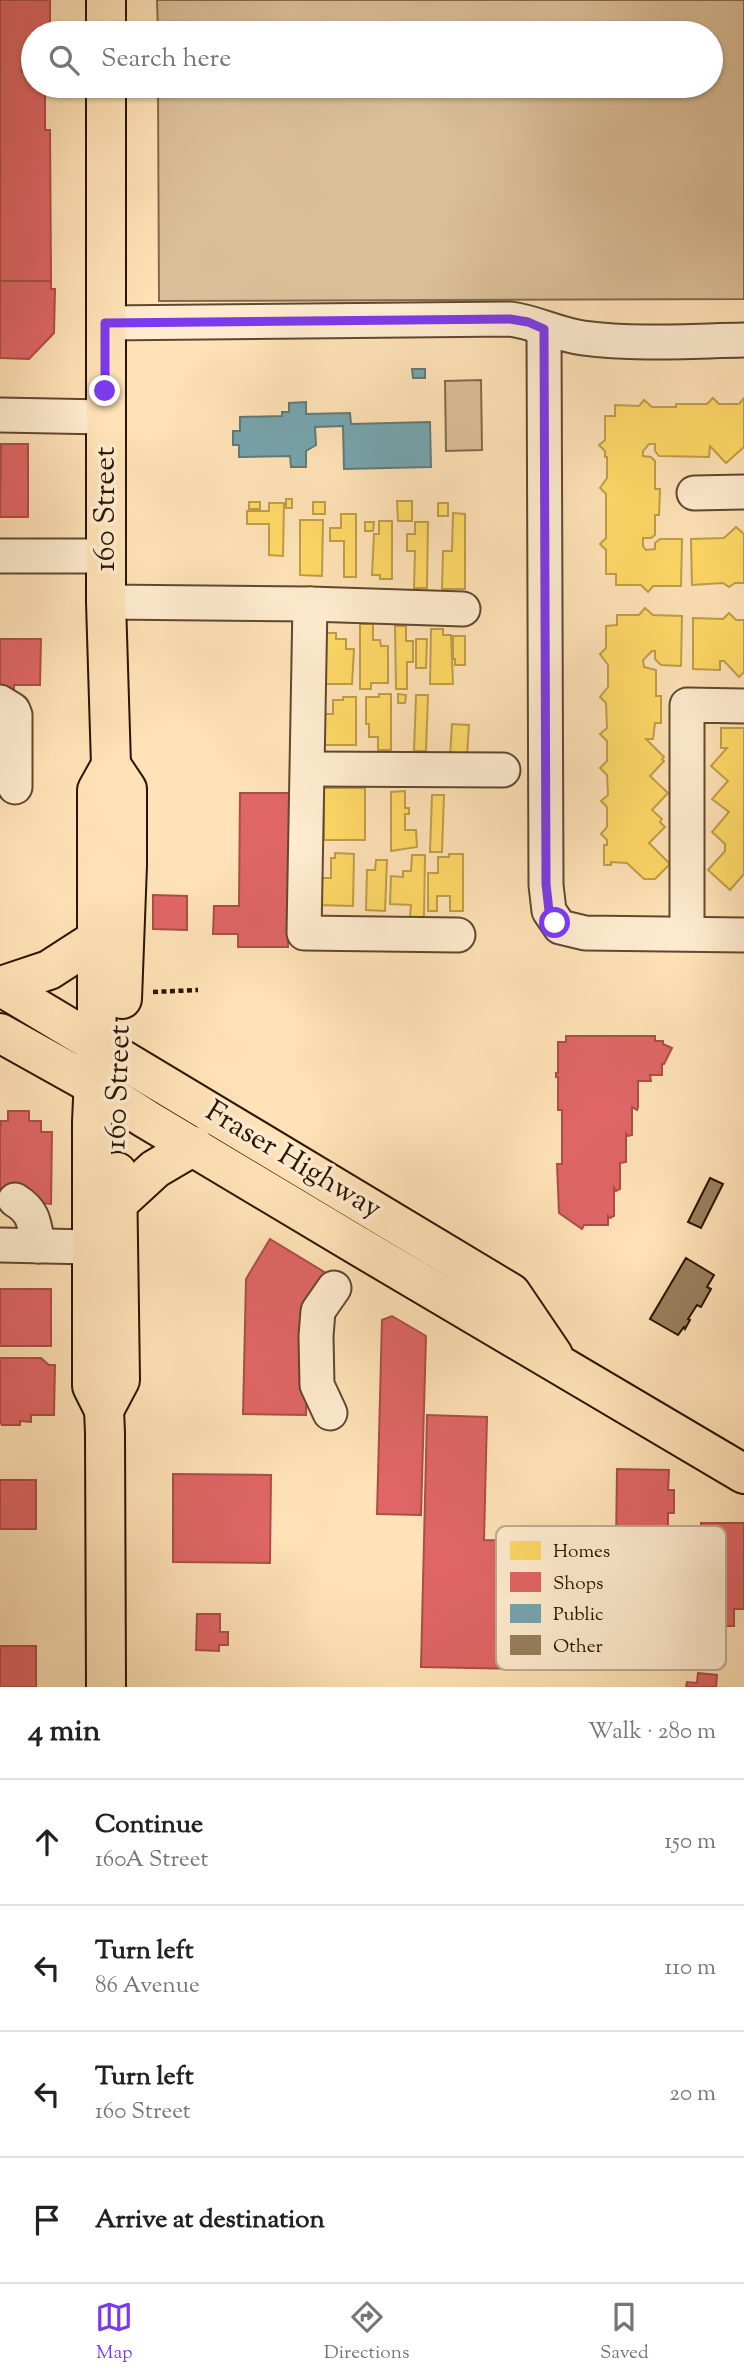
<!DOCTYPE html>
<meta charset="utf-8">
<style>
:root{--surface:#fff;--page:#f2f2f2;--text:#222;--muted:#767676;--line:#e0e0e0;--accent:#7c3aed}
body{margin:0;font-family:"Sorts Mill Goudy",serif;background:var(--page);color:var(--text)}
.stop{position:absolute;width:21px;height:21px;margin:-16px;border:5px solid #7c3aed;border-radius:50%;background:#fff}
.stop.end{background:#7c3aed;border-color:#fff;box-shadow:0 2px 7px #0008}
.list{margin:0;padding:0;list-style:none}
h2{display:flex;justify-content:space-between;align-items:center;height:91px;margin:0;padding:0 28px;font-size:30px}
h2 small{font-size:23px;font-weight:400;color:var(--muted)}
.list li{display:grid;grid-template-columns:46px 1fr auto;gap:21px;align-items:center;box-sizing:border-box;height:126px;padding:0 28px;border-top:2px solid var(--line)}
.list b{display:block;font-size:26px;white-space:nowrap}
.list p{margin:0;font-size:23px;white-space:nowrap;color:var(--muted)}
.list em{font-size:23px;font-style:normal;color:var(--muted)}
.icon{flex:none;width:38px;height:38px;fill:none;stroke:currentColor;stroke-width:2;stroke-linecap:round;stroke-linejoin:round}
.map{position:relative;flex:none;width:744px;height:1687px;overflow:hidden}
.search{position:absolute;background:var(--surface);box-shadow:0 2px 5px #0004;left:21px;right:21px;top:21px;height:77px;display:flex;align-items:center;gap:18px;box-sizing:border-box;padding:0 24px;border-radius:38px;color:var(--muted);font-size:26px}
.sheet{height:595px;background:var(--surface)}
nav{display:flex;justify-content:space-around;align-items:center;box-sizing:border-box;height:98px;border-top:2px solid var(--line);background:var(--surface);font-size:19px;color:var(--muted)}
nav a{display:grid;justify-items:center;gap:4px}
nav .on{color:var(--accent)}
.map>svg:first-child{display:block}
.green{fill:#dbbf98;stroke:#836a4c;stroke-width:2}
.homes{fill:#ffd966;stroke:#bf9e47;stroke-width:2}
.shops{fill:#e06666;stroke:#aa4e47;stroke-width:2}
.public{fill:#76a5af;stroke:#607a7a;stroke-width:2}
.building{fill:#99805f;stroke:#2b1500;stroke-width:2}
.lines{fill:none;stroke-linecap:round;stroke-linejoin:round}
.minor-casing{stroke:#60482e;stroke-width:37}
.major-casing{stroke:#2b1500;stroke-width:42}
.path{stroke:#2b1500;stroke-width:4.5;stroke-dasharray:5 3.5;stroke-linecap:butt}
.minor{stroke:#ffecd0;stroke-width:33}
.major{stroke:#ffe2b7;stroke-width:38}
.route{stroke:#7c3aed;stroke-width:9}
.labels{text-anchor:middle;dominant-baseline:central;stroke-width:7;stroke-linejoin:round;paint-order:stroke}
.street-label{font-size:30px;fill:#2b1500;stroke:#ffecd0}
.key{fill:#ffecd0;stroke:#bfac92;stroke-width:2}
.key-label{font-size:19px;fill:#2b1500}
</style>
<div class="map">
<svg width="744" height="1687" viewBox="0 0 744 1687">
<rect width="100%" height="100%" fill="#ffe2b7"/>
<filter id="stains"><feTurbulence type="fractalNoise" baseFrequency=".00286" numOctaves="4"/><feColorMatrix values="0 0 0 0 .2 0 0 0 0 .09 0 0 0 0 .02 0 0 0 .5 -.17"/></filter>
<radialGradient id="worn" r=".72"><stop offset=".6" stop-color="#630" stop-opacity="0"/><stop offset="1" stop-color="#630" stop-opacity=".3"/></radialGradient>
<g class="green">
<polygon points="157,0 744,0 744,299 159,301 158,86 711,86 711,33 158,33"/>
<polygon points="481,380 482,450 446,451 445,381"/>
</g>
<g class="homes">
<polygon points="713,398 719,404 739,404 744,398 744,447 726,463 710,446 709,457 659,456 655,451 655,444 649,444 643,451 643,456 651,457 655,461 655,489 660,489 659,515 655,515 655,535 651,538 643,538 643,546 646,550 655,549 655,543 660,539 682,539 681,586 653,586 648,592 641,585 616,585 616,574 606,574 606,550 600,544 606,538 606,494 600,488 607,478 607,457 605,457 605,451 599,445 605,440 605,416 615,416 615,405 639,406 644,400 652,407 676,407 676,404 707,404"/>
<rect x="286" y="499" width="6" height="9"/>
<polygon points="397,501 412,501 412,521 398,521"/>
<rect x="249" y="502" width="11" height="7"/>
<rect x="313" y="502" width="12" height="12"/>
<polygon points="269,503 284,503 283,556 269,555 269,524 247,524 247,511 269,511"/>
<rect x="438" y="503" width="10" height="13"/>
<polygon points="453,513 465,514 465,589 442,589 443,551 452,551"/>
<polygon points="341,514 356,514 356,577 344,577 344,541 330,541 330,528 341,528"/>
<polygon points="300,520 323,520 322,576 300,575"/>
<polygon points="379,521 392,521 392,579 380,579 380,575 372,575 374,534 379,534"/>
<polygon points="365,522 374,522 373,531 365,531"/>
<polygon points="415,522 428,522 427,588 414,588 415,551 407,551 407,534 415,534"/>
<polygon points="736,527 744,534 744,583 735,583 729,587 723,583 692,585 691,539 724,538"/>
<polygon points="645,608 653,615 682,616 681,666 661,665 655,659 655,651 652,651 643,660 644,667 656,670 656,696 661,696 661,723 655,723 653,739 646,739 664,757 662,759 664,761 650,776 668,793 652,810 662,819 660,822 665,827 649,843 670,864 655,879 644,879 627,863 611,862 611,865 604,865 604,845 607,845 607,840 601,834 607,827 607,807 601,801 608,795 607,775 600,768 607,761 607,741 600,734 607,728 606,703 600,697 608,687 608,665 600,654 606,648 606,626 617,625 617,615 639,615"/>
<polygon points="729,613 736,620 744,620 744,672 739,677 724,661 720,661 720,670 693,669 693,618 723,619"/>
<polygon points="360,624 373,624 373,640 380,640 381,646 388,646 388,683 371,683 371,689 360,689"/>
<polygon points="395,626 406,626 406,641 413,641 413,662 407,662 407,689 396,689"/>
<polygon points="431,629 443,629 443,635 451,635 453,684 430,684"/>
<polygon points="324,633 336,633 336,639 346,639 346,649 354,649 352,684 324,684"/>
<polygon points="453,636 465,636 465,665 455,665 455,659 453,659"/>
<polygon points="416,639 427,639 426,668 416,668"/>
<polygon points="379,694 391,694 391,750 378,750 378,737 369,737 369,724 366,724 366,697 379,697"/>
<polygon points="398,694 406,695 405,703 398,703"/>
<polygon points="416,695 428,695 426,751 414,751"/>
<polygon points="343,697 356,697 356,745 320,745 320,714 333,714 333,700 343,700"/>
<polygon points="452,724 469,725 467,757 450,756"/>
<polygon points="721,728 744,728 744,874 730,890 708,870 725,851 725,844 712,832 729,812 712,799 728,781 711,766 727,748 721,748"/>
<rect x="324" y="788" width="41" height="52"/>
<polygon points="405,791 405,808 409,808 409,814 405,814 405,830 416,830 417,847 391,851 391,792"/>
<polygon points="432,795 444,795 442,852 430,852"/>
<polygon points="335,853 354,854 353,906 318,905 319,878 331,878 331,858 335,858"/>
<polygon points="449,854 463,854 463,911 450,911 450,896 437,896 437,911 428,911 428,873 438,873 438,857 449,857"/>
<polygon points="412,855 425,855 424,917 410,917 411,905 390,904 391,876 403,877 403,871 411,871"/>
<polygon points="376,860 387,860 385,911 366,910 367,870 375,870"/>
</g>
<g class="shops">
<polygon points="0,0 50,0 50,33 33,33 33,63 22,63 22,72 33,72 33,86 45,86 45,130 50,130 51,281 0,281"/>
<polygon points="0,281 51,281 51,289 55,289 54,333 29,359 0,358"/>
<polygon points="1,444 28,444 28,517 0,517"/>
<polygon points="0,639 41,639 40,685 14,685 14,689 0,689"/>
<polygon points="240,793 290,793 288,947 238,947 238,934 213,934 214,906 239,906"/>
<polygon points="153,895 187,896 187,930 153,929"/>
<polygon points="566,1036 655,1036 655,1041 663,1041 663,1044 672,1048 664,1064 662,1064 662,1075 650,1075 651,1081 638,1081 638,1107 637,1110 632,1107 632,1135 628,1136 626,1134 626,1162 620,1163 620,1189 616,1191 614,1188 614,1216 610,1218 608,1216 608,1225 584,1225 582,1229 559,1213 557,1164 562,1164 562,1110 558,1110 558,1077 556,1077 556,1073 558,1073 558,1042 566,1042"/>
<polygon points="8,1111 29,1111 29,1121 41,1121 41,1132 52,1132 51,1204 0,1200 0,1132 1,1121 8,1121"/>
<polygon points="270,1239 326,1273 309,1301 306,1415 243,1414 246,1279"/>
<rect x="0" y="1289" width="51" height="57"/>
<polygon points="392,1316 426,1336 421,1515 377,1514 382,1320"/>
<polygon points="0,1358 41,1358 49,1365 55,1365 54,1415 31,1415 31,1422 20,1421 20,1425 2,1425 0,1422"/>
<polygon points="427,1415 487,1417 484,1540 577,1542 574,1670 421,1667"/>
<polygon points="617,1469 669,1470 668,1490 674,1490 674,1513 668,1513 668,1545 616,1544"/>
<polygon points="173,1474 271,1475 270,1563 173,1562"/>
<rect x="0" y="1480" width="36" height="49"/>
<polygon points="701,1523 744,1523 744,1609 734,1609 734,1626 721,1626 716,1659 706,1658 706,1663 685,1660 692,1607 701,1608"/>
<polygon points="197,1614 220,1614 220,1632 228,1632 228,1645 219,1645 219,1651 196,1650"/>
<rect x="0" y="1646" width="36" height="41"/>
<polygon points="698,1673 717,1675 716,1687 686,1687 687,1682 697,1683"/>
</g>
<g class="public">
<polygon points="412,369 425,369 425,378 413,378"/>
<polygon points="306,402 306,414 350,413 351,424 430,422 431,467 344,469 343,426 315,427 316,445 306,451 306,467 291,467 290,456 239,457 239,445 233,445 233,431 240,431 240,417 282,416 282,412 289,412 289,403"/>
</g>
<g class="building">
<polygon points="710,1178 723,1184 701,1228 688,1222"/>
<polygon points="686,1258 714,1275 707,1287 711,1289 701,1307 697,1305 688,1319 690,1320 685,1329 684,1327 678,1335 650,1319"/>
</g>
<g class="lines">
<defs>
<g id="minor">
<path d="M105,323L510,319C535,322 556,334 583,338C636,345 690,341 744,340"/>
<polyline points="544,329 546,885 549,911 560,927 585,933 744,935"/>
<polyline points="0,415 106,417"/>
<polyline points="694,493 744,492"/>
<polyline points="0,556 106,556"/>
<polyline points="106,602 310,604 463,609"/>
<polyline points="310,604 304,933 458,935"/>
<polyline points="0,702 13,710 15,715 15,787"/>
<polyline points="308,769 503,770"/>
<polyline points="687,933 687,705 744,706"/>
<path d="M15,1200C35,1212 34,1224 38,1246"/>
<polyline points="0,1245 91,1247"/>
<polyline points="330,1413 317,1385 316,1336 318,1311 334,1288"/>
</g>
<g id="major">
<polyline points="106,33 106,0"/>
<polyline points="111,765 127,789 127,865 122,999"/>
<polyline points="0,986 511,1293 553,1355"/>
<polyline points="1,986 49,970 97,939"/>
<polyline points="0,1033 93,1085 146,1119 355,1244 744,1474"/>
<polyline points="118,1203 155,1169 194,1146"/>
<polyline points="104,1410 120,1380 117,1172"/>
<polyline points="106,1687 105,1433 104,1410 92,1386 92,1122 97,1009 97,790 111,765 106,602 106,86"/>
</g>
</defs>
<use href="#minor" class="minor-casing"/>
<use href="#major" class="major-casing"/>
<polyline class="path" points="153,992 198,990"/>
<use href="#minor" class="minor"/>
<use href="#major" class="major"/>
</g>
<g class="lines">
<polyline class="route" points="105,391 105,323 510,319 528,322 544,329 546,884 549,911 555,923"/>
</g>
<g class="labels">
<g class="street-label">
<text transform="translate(106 509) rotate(-90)">160 Street</text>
<text transform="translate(119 1087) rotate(-88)">160 Street</text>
<text transform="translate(293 1161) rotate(31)">Fraser Highway</text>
</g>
</g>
<rect x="496" y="1526" width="230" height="144" rx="10" class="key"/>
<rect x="510" y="1541" width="31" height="19" fill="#ffd966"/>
<rect x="510" y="1572" width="31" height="20" fill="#e06666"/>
<rect x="510" y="1604" width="31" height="19" fill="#76a5af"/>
<rect x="510" y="1635" width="31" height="20" fill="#99805f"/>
<g class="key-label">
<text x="553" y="1557">Homes</text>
<text x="553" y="1589">Shops</text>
<text x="553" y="1620">Public</text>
<text x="553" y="1652">Other</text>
</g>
<rect width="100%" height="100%" filter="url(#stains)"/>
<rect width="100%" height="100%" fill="url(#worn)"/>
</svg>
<div class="stop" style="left:555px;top:923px"></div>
<div class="stop end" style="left:105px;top:391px"></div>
<div class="search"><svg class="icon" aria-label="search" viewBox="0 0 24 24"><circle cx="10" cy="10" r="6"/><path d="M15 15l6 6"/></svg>Search here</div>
</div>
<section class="sheet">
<h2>4 min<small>Walk · 280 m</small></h2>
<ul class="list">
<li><svg class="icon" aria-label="ahead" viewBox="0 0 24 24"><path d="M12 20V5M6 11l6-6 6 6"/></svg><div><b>Continue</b><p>160A Street</p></div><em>150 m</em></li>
<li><svg class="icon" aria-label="left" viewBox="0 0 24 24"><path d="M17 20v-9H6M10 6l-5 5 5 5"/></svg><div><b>Turn left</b><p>86 Avenue</p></div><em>110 m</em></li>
<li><svg class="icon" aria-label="left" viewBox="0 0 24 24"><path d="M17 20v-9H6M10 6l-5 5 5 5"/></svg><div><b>Turn left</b><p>160 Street</p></div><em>20 m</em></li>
<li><svg class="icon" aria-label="arrive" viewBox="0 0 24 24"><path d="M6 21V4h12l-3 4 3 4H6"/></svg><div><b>Arrive at destination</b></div></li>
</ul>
</section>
<nav>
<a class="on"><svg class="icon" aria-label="map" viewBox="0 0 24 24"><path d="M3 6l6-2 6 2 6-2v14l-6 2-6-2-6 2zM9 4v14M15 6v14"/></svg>Map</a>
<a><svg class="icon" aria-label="directions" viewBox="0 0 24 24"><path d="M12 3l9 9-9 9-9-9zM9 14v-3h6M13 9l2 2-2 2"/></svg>Directions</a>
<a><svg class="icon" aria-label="saved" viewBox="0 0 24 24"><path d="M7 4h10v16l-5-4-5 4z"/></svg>Saved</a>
</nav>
